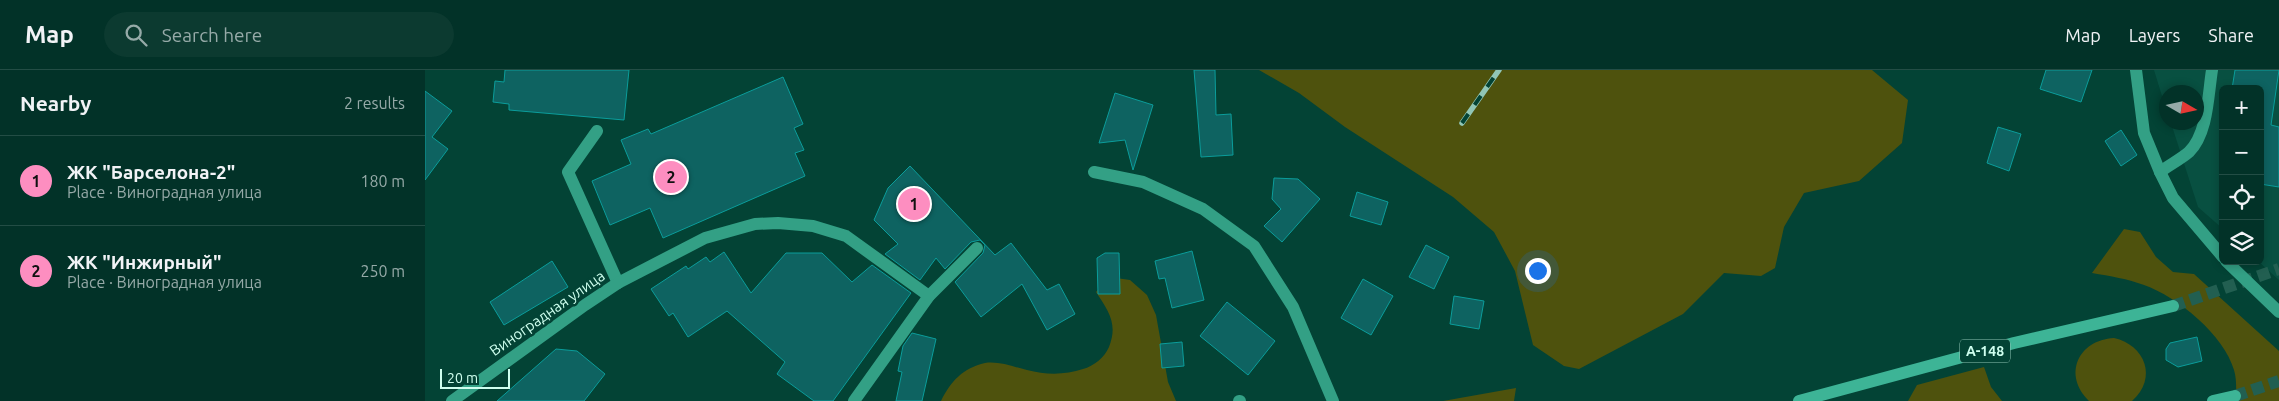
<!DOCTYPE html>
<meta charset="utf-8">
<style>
:root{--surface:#023228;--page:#0c3a30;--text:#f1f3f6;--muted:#96aaa8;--line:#234d45;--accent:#fd8ec0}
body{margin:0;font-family:Ubuntu,sans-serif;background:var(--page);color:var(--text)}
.controls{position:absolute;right:15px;top:15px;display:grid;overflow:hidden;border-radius:8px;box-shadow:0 2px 8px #0003}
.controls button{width:45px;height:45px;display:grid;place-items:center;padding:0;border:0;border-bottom:1px solid var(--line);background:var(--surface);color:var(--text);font:25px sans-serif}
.compass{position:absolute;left:1734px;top:15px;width:45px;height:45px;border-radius:50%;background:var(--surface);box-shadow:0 2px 8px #0003;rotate:99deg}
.scale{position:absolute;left:15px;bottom:12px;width:70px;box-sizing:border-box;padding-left:5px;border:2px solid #cfffef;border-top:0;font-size:14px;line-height:18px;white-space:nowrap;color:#cfffef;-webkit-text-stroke:4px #034335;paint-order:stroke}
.you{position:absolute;left:1112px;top:200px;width:18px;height:18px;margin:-12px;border:4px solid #fff;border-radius:50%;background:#1a73e8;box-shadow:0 0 0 8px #1a73e833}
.badge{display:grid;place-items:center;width:32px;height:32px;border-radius:50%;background:var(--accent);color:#111;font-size:16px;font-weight:700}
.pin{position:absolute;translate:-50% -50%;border:2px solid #fff;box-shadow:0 1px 5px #0006}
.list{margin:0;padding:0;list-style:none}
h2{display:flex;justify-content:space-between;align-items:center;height:65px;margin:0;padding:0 20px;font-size:21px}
h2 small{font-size:16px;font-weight:400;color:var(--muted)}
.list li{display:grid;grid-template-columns:32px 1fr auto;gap:15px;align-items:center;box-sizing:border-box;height:90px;padding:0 20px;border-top:1px solid var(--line)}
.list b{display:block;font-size:19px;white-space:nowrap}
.list p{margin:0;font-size:16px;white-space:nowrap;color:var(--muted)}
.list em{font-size:16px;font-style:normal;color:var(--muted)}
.icon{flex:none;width:28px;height:28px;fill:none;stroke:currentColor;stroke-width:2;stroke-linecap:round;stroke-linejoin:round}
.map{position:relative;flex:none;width:1854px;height:331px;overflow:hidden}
header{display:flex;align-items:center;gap:30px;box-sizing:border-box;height:70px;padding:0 25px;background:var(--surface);border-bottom:1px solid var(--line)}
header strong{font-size:24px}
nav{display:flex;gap:28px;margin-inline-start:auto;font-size:18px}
.search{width:350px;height:45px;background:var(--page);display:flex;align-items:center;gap:12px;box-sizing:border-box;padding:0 18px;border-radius:28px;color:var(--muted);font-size:19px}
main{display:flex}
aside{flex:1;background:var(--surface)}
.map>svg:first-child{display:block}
.built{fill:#085041}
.green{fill:#4e520d}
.building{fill:#0e6361;stroke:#0b9d9b}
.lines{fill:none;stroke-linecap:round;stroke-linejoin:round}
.primary-tunnel{stroke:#225f51;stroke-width:12;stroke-dasharray:12 6;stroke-linecap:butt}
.lane{stroke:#33a085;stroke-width:12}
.street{stroke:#33a085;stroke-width:12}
.primary{stroke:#3db496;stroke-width:12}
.rail-casing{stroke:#91c6b6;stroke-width:5.5}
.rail{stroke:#034335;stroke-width:4;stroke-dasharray:11;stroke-linecap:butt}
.labels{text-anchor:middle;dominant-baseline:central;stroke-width:5;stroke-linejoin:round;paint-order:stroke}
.shield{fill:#034335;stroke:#92c7b7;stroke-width:1}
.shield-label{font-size:14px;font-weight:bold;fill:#cfffef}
.street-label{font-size:15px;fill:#cfffef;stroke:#034335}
</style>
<header>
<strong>Map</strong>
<div class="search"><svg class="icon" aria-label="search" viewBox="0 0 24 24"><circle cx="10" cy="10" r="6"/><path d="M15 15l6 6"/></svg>Search here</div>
<nav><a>Map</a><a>Layers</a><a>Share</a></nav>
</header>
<main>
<aside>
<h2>Nearby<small>2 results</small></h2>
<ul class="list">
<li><span class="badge">1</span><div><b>ЖК &quot;Барселона-2&quot;</b><p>Place · Виноградная улица</p></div><em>180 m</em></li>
<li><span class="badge">2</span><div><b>ЖК &quot;Инжирный&quot;</b><p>Place · Виноградная улица</p></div><em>250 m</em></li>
</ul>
</aside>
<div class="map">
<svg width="1854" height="331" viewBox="0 0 1854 331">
<rect width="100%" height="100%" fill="#034335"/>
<polygon class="built" points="1729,0 1854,0 1854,210 1833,191 1835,191 1835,19 1798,19 1798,159 1773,137 1746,53 1772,52 1772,22 1742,22 1741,39"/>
<g class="green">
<polygon points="834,0 1447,0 1483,30 1477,73 1434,111 1379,123 1359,157 1350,198 1336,206 1299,203 1258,244 1154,299 1139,296 1108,275 1090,201 1069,162 1028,127 920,57 874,23"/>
<path d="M1699,159L1715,162L1731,187L1748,202L1769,204L1854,281V331H1811C1811,321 1812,310 1809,300C1799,265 1753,227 1719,215C1703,209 1685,206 1667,203Z"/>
<path d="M684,207L705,210L722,225L731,245L743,312L751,331H516C526,311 538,298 560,293C574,291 589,297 602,300C621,305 640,305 658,299C669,296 679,288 684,277C693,254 684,242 671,222Z"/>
<path d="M1689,268C1720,275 1733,308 1707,331H1664C1637,305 1653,270 1689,268Z"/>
<polygon points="1559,297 1566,317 1577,331 1483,331 1492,315"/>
<polygon points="1091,318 1089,331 1018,331"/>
</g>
<g class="building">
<polygon points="80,0 204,0 199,50 84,40 84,34 68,32 70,11 79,12"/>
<polygon points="769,0 790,0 791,45 806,44 808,85 776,87"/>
<polygon points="1621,0 1667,0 1656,32 1615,19"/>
<polygon points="1810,0 1854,0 1846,55 1854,57 1854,117 1835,114 1835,19 1807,19"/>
<polygon points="358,7 378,54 369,58 379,80 370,83 380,106 238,168 225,138 185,155 167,111 206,94 196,70 223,59 226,64"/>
<polygon points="0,21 27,41 7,67 23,79 0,110"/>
<polygon points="690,23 728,35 708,100 700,70 674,73"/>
<polygon points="1573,57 1596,64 1584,101 1562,93"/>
<polygon points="1696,60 1712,85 1696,96 1680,71"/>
<polygon points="485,96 570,185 586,173 622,220 634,214 650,244 622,260 597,214 556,247 530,212 558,183 560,175 555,170 546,172 520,199 511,188 495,210 460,184 473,174 449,150 463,118"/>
<polygon points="849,108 873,109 895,129 857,172 839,156 856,139 847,129"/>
<polygon points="932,122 963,132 956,155 925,146"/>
<polygon points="1001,175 1024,187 1009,219 984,207"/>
<polygon points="767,181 779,230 747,238 740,208 734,209 730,191"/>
<polygon points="299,182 326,223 361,183 397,183 427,212 447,195 486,223 408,331 389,331 352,304 360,292 302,241 263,267 248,243 244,246 226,219 261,196 263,199 281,187 285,192"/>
<polygon points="680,183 694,183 695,224 673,224 672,188"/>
<polygon points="127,191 143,217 79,255 65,232"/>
<polygon points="938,209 968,226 946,265 916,248"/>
<polygon points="1029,226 1059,231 1054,259 1025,254"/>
<polygon points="802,232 850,271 823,305 775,266"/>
<polygon points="487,263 511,269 497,331 471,331 477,302 473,301 478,276"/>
<polygon points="1772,267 1777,291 1753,297 1741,290 1741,279 1745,273"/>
<polygon points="757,272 759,296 737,298 735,274"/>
<polygon points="131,279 152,281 180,304 159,331 72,331"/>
</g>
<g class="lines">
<g class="primary-tunnel">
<polyline points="1748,236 1854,199"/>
<polyline points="1810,326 1854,311"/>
</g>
<g class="lane">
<polyline points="172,61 143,102 193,213"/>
<polyline points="669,102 718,112 778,139 829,176 868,237 908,331"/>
<path d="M1735,102C1744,95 1756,89 1764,82C1783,63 1783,25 1787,0"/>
<polyline points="429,331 504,226 552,178"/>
<polyline points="814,331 815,331"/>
</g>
<g class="street">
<polyline points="1711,0 1719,63 1735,102 1748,128 1798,187"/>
<polyline points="1801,191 1854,242"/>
<polyline points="27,331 160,235 193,213 280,168 330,154 353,153 388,156 421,166 504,226"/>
</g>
<g class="primary">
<polyline points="1374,331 1589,273 1748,236"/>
<polyline points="1788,331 1810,326"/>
</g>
<defs>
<polyline id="rail" points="1037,53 1074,0"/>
</defs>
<use href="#rail" class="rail-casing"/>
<use href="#rail" class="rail"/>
</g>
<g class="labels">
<rect class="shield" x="1535" y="269.5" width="50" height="23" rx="4"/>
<g class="shield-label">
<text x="1560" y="281">А-148</text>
</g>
<g class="street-label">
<text transform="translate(122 243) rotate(-35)">Виноградная улица</text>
</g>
</g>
</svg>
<div class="controls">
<button>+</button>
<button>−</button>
<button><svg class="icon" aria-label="locate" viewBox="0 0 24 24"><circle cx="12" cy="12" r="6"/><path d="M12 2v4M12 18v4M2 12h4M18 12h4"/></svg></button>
<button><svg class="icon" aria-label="layers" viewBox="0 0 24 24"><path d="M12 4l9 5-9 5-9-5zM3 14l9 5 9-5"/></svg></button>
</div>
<svg class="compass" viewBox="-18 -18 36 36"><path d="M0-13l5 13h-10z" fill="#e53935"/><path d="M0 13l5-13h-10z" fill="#96aaa8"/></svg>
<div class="scale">20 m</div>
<div class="you"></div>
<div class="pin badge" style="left:489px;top:134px">1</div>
<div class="pin badge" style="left:246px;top:107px">2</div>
</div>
</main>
